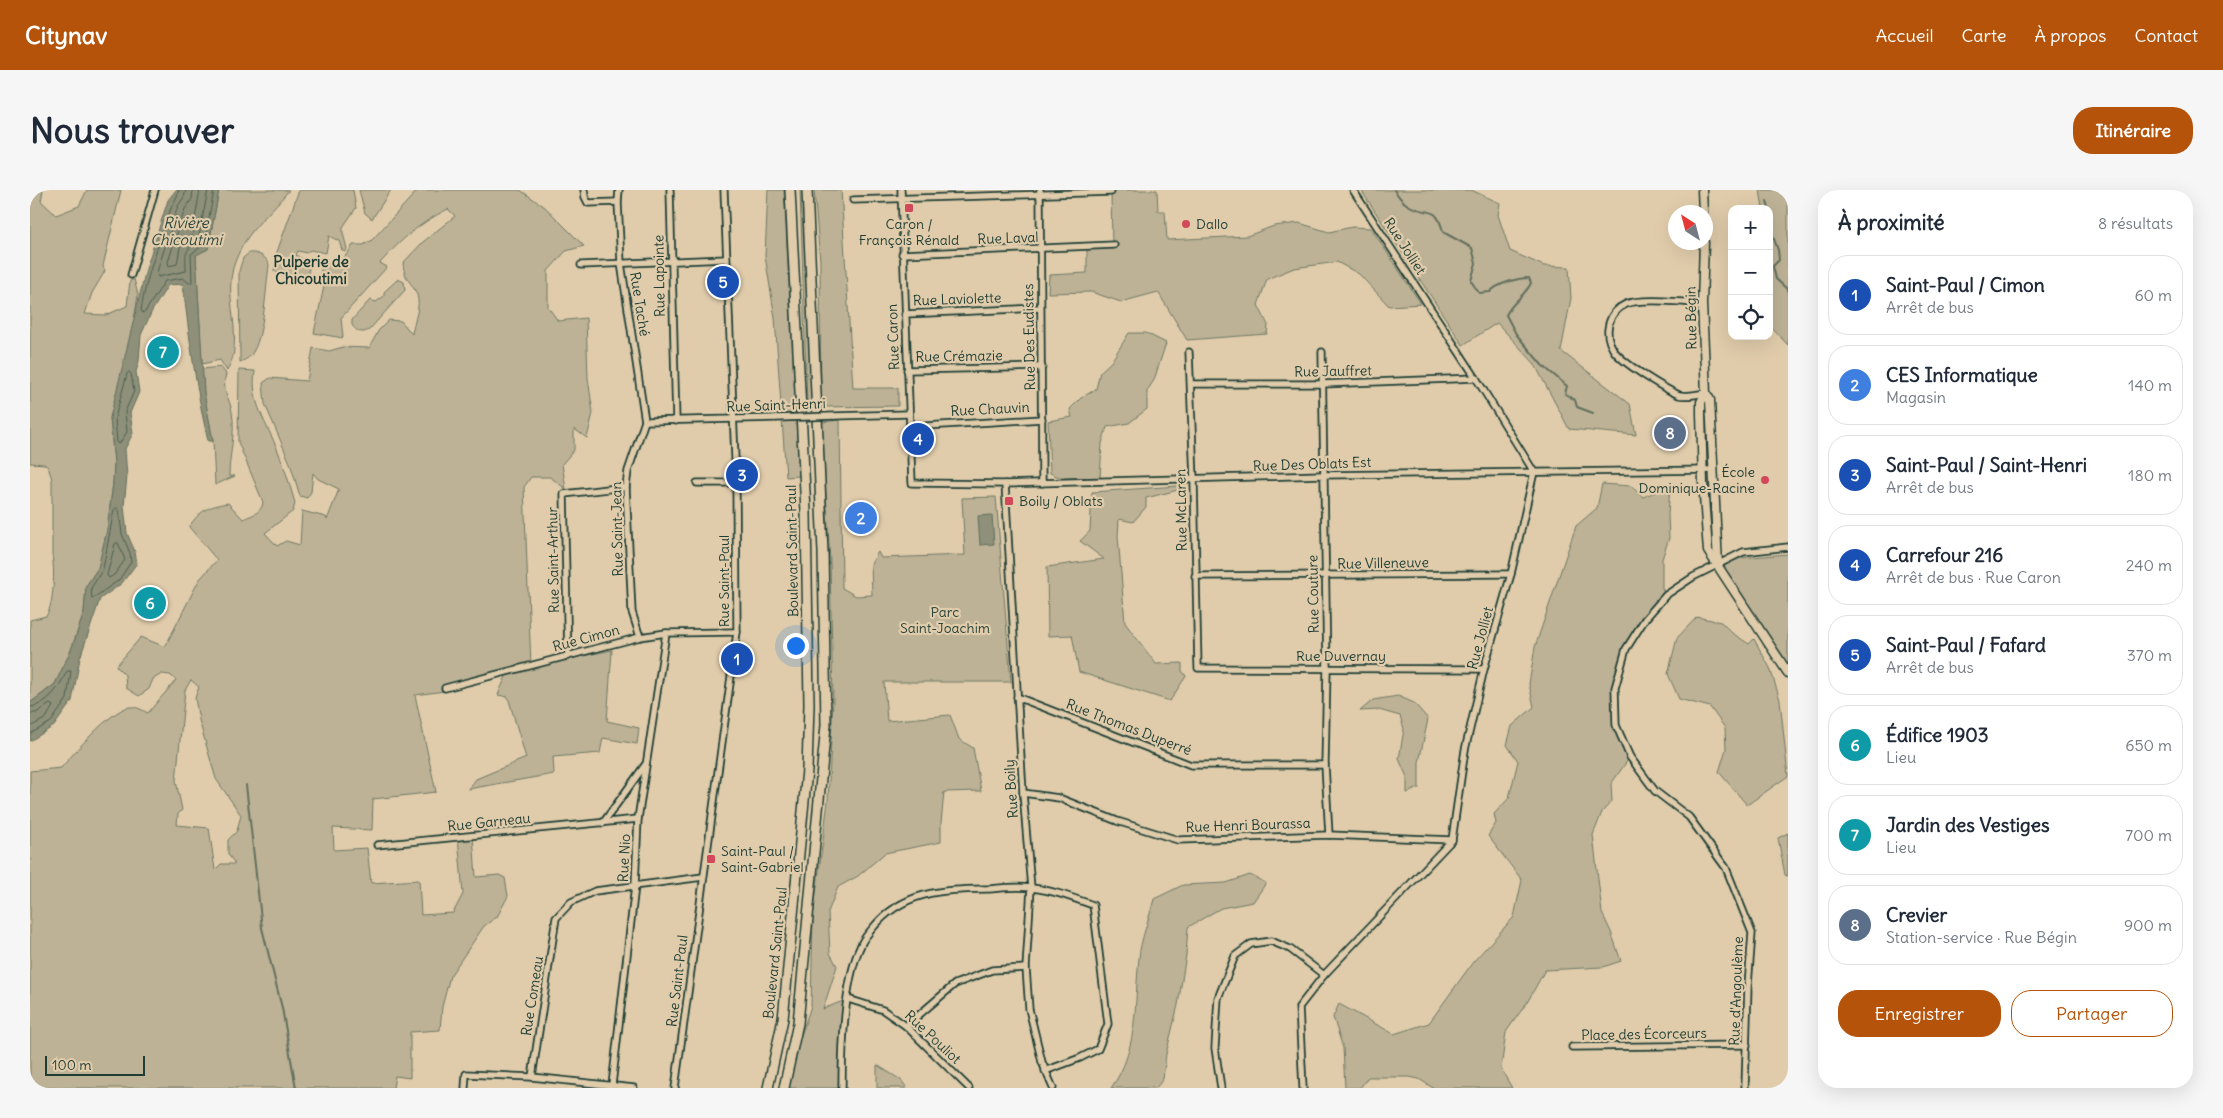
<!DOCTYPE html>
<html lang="fr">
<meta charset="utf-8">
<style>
:root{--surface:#fff;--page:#f6f6f7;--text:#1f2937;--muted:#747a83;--line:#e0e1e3;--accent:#b45309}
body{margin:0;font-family:Delius,sans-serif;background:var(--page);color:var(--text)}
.controls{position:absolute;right:15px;top:15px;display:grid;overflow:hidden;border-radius:10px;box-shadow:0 5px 20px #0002}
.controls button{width:45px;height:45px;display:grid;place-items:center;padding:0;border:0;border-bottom:1px solid var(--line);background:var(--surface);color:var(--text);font:25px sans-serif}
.compass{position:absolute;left:1638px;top:15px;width:45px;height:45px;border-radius:50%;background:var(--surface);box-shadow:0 5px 20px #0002;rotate:324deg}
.scale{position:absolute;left:15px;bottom:12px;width:100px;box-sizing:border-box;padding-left:5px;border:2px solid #1f3d34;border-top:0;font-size:14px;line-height:18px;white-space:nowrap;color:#1f3d34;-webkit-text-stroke:4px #e0ccab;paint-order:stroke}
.you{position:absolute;left:765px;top:455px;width:18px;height:18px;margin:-12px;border:4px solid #fff;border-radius:50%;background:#1a73e8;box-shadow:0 0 0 8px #1a73e833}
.badge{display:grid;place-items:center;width:32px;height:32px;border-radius:50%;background:var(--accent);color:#fff;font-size:16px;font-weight:700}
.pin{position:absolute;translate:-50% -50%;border:2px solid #fff;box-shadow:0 1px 5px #0006}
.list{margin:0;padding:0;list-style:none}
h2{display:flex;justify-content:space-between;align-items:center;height:65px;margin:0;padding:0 20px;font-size:21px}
h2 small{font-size:16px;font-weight:400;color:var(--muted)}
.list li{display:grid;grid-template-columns:32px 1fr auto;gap:15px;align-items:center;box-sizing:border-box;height:80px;margin:0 10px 10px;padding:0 10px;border:1px solid var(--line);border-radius:20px}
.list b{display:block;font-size:19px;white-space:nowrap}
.list p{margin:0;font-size:16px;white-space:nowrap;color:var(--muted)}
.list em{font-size:16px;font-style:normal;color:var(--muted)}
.actions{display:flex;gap:10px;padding:15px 20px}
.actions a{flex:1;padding:11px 0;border:1px solid var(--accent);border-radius:20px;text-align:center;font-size:18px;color:var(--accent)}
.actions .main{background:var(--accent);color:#fff}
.icon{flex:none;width:28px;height:28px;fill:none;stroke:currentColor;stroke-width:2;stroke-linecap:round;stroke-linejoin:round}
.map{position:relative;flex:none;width:1758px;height:898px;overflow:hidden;border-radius:20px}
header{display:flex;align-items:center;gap:30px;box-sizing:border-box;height:70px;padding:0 25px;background:var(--accent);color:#fff}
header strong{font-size:24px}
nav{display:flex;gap:28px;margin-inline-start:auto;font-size:18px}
.intro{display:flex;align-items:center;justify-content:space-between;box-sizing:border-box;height:120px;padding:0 30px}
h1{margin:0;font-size:35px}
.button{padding:12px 22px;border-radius:20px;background:var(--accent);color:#fff;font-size:18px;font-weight:700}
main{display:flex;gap:30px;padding:0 30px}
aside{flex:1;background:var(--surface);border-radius:20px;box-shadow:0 5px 20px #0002}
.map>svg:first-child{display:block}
.green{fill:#bdb296;stroke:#6e7865;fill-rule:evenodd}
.water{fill:#8e9079;stroke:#626f5d}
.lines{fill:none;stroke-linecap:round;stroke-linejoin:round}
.shore{stroke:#4b5e50;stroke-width:1}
.stream{stroke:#626f5d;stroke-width:2}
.minor-casing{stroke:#1f3d34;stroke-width:9}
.tertiary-casing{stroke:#1f3d34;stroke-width:11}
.secondary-casing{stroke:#1f3d34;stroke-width:12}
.minor{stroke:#e0ccab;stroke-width:5.5}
.tertiary{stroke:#e0ccab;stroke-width:8}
.secondary{stroke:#e0ccab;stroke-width:9}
.minor-bridge-casing{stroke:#1f3d34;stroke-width:9;stroke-linecap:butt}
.minor-bridge{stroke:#e0ccab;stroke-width:5.5}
.poi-dot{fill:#d1495b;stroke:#e0ccab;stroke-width:2}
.labels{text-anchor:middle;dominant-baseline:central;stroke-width:4.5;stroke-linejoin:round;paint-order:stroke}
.poi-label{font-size:14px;fill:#1f3d34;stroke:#e0ccab;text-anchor:start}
.street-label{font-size:14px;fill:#1f3d34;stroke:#e0ccab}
.park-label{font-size:14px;fill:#274339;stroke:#e0ccab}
.water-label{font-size:15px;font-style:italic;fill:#2a453b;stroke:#e0ccab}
.neighbourhood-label{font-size:15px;font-weight:bold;fill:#1f3d34;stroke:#e0ccab}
</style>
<header>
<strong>Citynav</strong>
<nav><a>Accueil</a><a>Carte</a><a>À propos</a><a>Contact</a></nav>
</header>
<div class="intro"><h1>Nous trouver</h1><a class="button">Itinéraire</a></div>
<main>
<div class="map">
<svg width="1758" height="898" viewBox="0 0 1758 898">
<rect width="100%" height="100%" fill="#e0ccab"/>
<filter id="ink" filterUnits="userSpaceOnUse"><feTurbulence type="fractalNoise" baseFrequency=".02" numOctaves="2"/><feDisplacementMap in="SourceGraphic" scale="10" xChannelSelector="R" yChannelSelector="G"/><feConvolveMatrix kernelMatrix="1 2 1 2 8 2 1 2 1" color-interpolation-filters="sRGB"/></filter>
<g filter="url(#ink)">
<g class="green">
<path d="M0,0H13L11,11L26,25L49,16L57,0H91L73,76L75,81L62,103L55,124L76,125L97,116L100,91L104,89L108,105L103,137L80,228L84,273L83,293L77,340L68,378L56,396L54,422L41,460L25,494L0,513V430L16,426C24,415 25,379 22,365V289L18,277L14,274L0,273Z"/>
<path d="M189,0H259C236,29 215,40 203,78C196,104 207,133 204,159C204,167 200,174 197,181L190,170L172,174L166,65L178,59Z"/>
<polygon points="269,0 323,0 326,18 313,37 313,43 317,59 315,62 312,60 309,51 299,46 296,63 280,60 277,63 268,61 266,65 280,74 276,92 261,89 244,81 247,62"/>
<polygon points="329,0 361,0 342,29 335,23"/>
<path d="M388,0H490L515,17L554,56L536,61L518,81V117L528,131L556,128L558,188L563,223L557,248L544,239V260L532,274L536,299L520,287H501L494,297L501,477L582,460L577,531L609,538L607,554L573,548L570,563L523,567L524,584L438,599L446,589L496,568L478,507L468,505L477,484L415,501L385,505L406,602L343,609L342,640L303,638L304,660L337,658L341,693L389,690L391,725L423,723L433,704L428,647L443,646L446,687L469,685L475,688L478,706L467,727L454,736L420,786L412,817L410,840L380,842V888L365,886L363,898H0V581L31,578C44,563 80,521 99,517C106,516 112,520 118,523L146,490L140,485L132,484L123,489L119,499L109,506L96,498L95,485L86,476L111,447L135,457L169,390L187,370L159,337C170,320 179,316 198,313L213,329C222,325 232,323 233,312L208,252L209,180L225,181C220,213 237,233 248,261C255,278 260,296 265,313L263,321L235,343L247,356L256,351L270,355L272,321L296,327L297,330L309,299L288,289L283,283L281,302L277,308L270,306L260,273L235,214L233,193L240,188L277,191L283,158L299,161L313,157L339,158L349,140L359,130L371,131L382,144C384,132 391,115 387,105C381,90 375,92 373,73L393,52L425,26L418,19C388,34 372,49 350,73L357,77L311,128L313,148L284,143L294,96L287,94L292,77L296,72C312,72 315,68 323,55H333L341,51ZM161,490L169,497L165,508L169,530L186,589L211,625L207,641L198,650V664L205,674H191L185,680L179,638L147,635L148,624L152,620L146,591L155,500Z"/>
<polygon points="738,0 754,0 769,286 756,287 745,128 735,66"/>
<polygon points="770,0 775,0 782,211 777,212"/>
<polygon points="784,0 811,0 823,198 868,198 868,216 791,217 790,71"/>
<polygon points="1076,0 1127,0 1128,21 1135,21 1137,50 1217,46 1244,36 1269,33 1299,42 1322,37 1341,38 1391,114 1359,116 1329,84 1307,72 1264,78 1237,89 1228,115 1238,135 1237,144 1157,150 1128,102 1091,112 1061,102 1018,103 1019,85 1057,83 1057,58 1082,57 1081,2"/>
<polygon points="1331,0 1441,0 1470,13 1468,25 1480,61 1514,76 1539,77 1541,108 1531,161 1600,214 1606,245 1539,239 1504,173 1467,133 1433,155"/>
<polygon points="1730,0 1758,0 1758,155 1739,135 1739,19 1733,19"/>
<path d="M219,63C227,62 238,67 239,75C236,97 234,143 224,160C221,167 217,169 210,172L209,81L213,68Z"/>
<path d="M368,89L374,92L375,100L339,140C332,144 327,142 322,135V130L340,110L346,112L354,106V102Z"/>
<polygon points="1099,143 1116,143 1136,153 1124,190 1117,201 1117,219 1099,233 1077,237 1072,253 1070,288 1029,287 1020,283 1018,231 1042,227 1040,219 1051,208 1066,199 1070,182 1081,172"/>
<path d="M191,177L196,184C191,200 200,208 202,222C206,244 199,265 199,286H205L185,295L183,251L174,203L172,179Z"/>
<polygon points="810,230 812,398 826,406 842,405 841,374 848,362 851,368 935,365 932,308 966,307 981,492 854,492 857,531 920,525 929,549 943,558 951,601 914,602 911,633 911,652 855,663 828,686 808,697 798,722 800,763 807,776 793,819 818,809 813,898 758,898 763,869 781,816 783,727 798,611 803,511 800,372 792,232"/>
<polygon points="1572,294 1601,296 1613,307 1640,296 1638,325 1639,348 1632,369 1632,398 1636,405 1596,459 1585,498 1586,535 1600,567 1581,594 1582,611 1572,622 1563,645 1572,723 1581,742 1591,771 1573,777 1515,780 1498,811 1476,842 1471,879 1482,898 1403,898 1389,889 1379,887 1338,887 1330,898 1315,898 1313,858 1303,827 1309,814 1364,844 1399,833 1443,772 1484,727 1492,690 1458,646 1466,633 1464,624 1479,608 1488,571 1477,555 1482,536 1504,517 1499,494 1505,457 1546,336 1567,318"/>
<polygon points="1148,296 1148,300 1116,308 1116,317 1103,332 1089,329 1088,346 1095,433 1126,474 1152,473 1152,481 1156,486 1140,511 1049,482 1042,445 1018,446 1017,377 1074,369 1050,351 1060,341 1062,302"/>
<polygon points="1758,364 1758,483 1688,375 1710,368"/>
<polygon points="1667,427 1691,432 1702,443 1719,454 1724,449 1740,478 1750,510 1758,586 1717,615 1689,582 1696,559 1695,538 1680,517 1649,509 1638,484 1647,448"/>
<polygon points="1368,506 1384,513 1398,529 1389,572 1389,598 1377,603 1377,587 1369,569 1374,539 1370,526 1349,520 1330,521 1343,510"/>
<polygon points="1758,643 1758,686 1755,685 1748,648"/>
<path d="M1220,685L1236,693L1223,712L1191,718L1158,737L1156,765L1148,815L1136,864L1133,889L1126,898H1081C1109,860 1104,813 1109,768C1110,752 1120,726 1124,709L1153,695L1196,693Z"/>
<polygon points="847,875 871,890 877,898 847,898"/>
</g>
<g class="water">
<path d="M146,0H189L178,59L166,65L174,203L183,251H178C166,199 159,147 153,94L138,95L122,121L111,145L109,171L106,182L109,202L100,223L103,243L95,259L97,286L94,316L97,343L105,362L107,373L92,393L70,409L50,468L42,511L24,536L0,551V513L25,494L41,460L54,423L56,396L68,378L77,340L83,293L84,273L80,228L116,79L138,10Z"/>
<polygon points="962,325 964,354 950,355 948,326"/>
</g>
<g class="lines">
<g class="shore">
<path d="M149,0C148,7 142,14 140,21C129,54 116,87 111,120L113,123L115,122L135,91L153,88L159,93L162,92L161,64L174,55L184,0"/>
<path d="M156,0L154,7L148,16L127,82L128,87L156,81C156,63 153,62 168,51L178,0"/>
<polyline points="163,0 162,9 155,19 138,72 139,76 147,74 150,57 162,46 170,0"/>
<polygon points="99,182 101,184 104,201 95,222 97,242 89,254 87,252 85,228 97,184"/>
<polygon points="87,318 89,320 92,344 100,363 101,372 89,390 62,409 61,398 73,379 84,320"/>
<polygon points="88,353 95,370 84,385 79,388 77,385 85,354"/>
<path d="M0,517C18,515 30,496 37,481H41L37,509L21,532L0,544"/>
<polyline points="0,523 6,523 20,514 23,516 16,528 0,537"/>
</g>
<g class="stream">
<path d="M1364,0C1368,5 1372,12 1378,15C1398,27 1406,13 1413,42L1442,58L1446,73L1441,91L1449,103L1460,102C1467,94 1487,88 1499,88L1501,93C1495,106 1482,112 1476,125L1486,144L1512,175L1537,196L1535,204L1545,210L1547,217L1563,223"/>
<polyline points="1737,11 1739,19"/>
<polyline points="1739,35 1748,60 1749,70 1743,76 1746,89 1758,100"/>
<polyline points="216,595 232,738 252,818 266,898"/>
</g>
<defs>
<g id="minor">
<polyline points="554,0 555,7 558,13 588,12"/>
<polyline points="589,0 588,12 591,73 615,231 598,281 596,297 602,422 610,447"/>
<polyline points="640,0 646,231"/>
<polyline points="871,0 882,293 975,294 1292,285 1683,280"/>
<polyline points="1010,0 1012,293"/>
<polyline points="823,10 1081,2"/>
<polyline points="872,64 1084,55"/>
<polyline points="551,75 696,69"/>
<polyline points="101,85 125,0"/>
<path d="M1672,114C1656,112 1610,108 1596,114C1578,122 1573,143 1583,159C1590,172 1635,199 1649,205C1656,207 1668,204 1676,203"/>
<polyline points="875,124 1010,118"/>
<polyline points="1159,162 1164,290 1168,478 1454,479"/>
<polyline points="1292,162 1297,479 1295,575 1299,645"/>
<polyline points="877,180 1012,177"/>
<polyline points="1161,194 1292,194 1446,188"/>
<polyline points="804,226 878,224"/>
<polyline points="615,231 746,228"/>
<polyline points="879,237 1012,229"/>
<polyline points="667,293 706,293"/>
<polyline points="975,294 993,603 1001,698 996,778 999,819 1012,872 1023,898"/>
<polyline points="1165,386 1481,384"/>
<polyline points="538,466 534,304 596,297"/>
<polyline points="415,498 610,447 636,443 707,442"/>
<polyline points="987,507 1161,575 1295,575"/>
<polyline points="993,603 1029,608 1087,631 1148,650 1299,645 1422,650"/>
<polyline points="573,633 615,575"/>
<polyline points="347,655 608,629"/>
<polyline points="818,809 853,820 876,836 939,898"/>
<polyline points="876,836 925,794 962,780 996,778"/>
<polyline points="1542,857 1717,855"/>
<polyline points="502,887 526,728 541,712 565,701 673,687"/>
<polyline points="582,895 605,696 608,629 636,443"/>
<polyline points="435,898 436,884 502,887 604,898"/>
<polyline points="645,898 707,442 706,293 694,0"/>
<path d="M812,898C812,859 814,790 831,755C833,749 838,744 842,739C873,700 913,700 959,699C973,698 987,696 1001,698C1022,700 1043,708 1063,715L1078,834L1068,859L1050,868L1015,881"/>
<polyline points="1191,898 1185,858 1188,808 1205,766 1221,754 1241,751 1260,759 1294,785"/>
<polyline points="1273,898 1269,817 1294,785 1422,650 1435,560 1454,479 1481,384 1504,282 1446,188 1323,0"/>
<polyline points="1715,898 1718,796 1722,743 1696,678 1659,627 1625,601 1600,567 1586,535 1585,498 1596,459 1615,429 1636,405 1663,387 1713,362 1758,357"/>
</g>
<g id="tertiary">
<polyline points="1672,0 1673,22"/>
<polyline points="1674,52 1672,114 1676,203 1671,212 1671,224 1673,293 1678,361 1758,483"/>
<polyline points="1676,203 1680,210 1688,375"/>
</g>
<g id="secondary">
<polyline points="738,898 753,829 777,580 779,515 776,322 760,0"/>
<polyline points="754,898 768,833 796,535 793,362 777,0"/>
</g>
</defs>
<use href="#minor" class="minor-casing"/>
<use href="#tertiary" class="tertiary-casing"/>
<use href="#secondary" class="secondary-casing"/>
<use href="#minor" class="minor"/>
<use href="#tertiary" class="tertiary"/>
<use href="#secondary" class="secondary"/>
<defs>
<polyline id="minor-bridge" points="746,228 804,226"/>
</defs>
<use href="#minor-bridge" class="minor-bridge-casing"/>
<use href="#minor-bridge" class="minor-bridge"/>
</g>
</g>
<g class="poi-dot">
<rect x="874" y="13" width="10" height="10" rx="2.5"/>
<circle cx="1156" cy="34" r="5"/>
<circle cx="1735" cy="290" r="5"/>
<rect x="974" y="306" width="10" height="10" rx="2.5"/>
<rect x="676" y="664" width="10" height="10" rx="2.5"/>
</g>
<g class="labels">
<g class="poi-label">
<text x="879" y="34" text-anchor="middle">Caron /<tspan x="879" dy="16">François Rénald</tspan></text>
<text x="1166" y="34">Dallo</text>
<text x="1725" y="282" text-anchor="end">École<tspan x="1725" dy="16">Dominique-Racine</tspan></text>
<text x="989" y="311">Boily / Oblats</text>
<text x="691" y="661">Saint-Paul /<tspan x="691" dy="16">Saint-Gabriel</tspan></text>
</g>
<g class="street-label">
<text transform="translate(978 48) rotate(-2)">Rue Laval</text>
<text transform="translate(1375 56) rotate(57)">Rue Jolliet</text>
<text transform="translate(629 86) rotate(-91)">Rue Lapointe</text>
<text transform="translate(927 109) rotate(-2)">Rue Laviolette</text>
<text transform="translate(610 114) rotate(81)">Rue Taché</text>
<text transform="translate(1661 128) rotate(-91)">Rue Bégin</text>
<text transform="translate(863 147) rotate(-92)">Rue Caron</text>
<text transform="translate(999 147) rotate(-91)">Rue Des Eudistes</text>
<text transform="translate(929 166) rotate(-1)">Rue Crémazie</text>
<text transform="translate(1303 181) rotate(-1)">Rue Jauffret</text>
<text transform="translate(746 215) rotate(-2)">Rue Saint-Henri</text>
<text transform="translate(960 219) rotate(-3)">Rue Chauvin</text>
<text transform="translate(1282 274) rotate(-2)">Rue Des Oblats Est</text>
<text transform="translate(1151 320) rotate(-91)">Rue McLaren</text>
<text transform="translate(587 339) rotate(-91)">Rue Saint-Jean</text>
<text transform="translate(762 361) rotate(-91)">Boulevard Saint-Paul</text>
<text transform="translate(523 370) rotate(-91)">Rue Saint-Arthur</text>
<text transform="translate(1353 373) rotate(-1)">Rue Villeneuve</text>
<text transform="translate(694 391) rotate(-90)">Rue Saint-Paul</text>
<text transform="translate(1283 404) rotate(-91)">Rue Couture</text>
<text transform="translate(556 448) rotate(-15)">Rue Cimon</text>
<text transform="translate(1450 448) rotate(-75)">Rue Jolliet</text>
<text x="1311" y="466">Rue Duvernay</text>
<text transform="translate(1099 537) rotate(21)">Rue Thomas Duperré</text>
<text transform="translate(981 599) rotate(-94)">Rue Boily</text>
<text transform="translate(459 632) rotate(-6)">Rue Garneau</text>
<text transform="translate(1218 635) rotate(-2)">Rue Henri Bourassa</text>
<text transform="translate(594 668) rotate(-87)">Rue Nio</text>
<text transform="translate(745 763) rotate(-84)">Boulevard Saint-Paul</text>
<text transform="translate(647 791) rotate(-83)">Rue Saint-Paul</text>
<text transform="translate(1706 801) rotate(-88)">Rue d'Angoulème</text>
<text transform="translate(502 806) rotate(-81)">Rue Comeau</text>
<text transform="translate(1614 844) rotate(-1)">Place des Écorceurs</text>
<text transform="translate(903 847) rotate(43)">Rue Pouliot</text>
</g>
<g class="park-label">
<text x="915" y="422">Parc<tspan x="915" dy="16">Saint-Joachim</tspan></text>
</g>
<g class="water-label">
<text x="156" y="32">Rivière<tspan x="156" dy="17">Chicoutimi</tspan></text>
</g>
<g class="neighbourhood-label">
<text x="281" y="71">Pulperie de<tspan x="281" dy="17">Chicoutimi</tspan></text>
</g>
</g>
</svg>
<div class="controls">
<button>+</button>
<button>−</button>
<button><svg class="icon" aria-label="locate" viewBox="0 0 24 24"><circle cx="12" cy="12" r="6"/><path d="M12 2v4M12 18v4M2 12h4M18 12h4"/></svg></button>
</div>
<svg class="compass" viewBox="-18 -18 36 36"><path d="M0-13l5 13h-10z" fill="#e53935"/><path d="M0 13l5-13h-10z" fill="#747a83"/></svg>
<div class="scale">100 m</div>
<div class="you"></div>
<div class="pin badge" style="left:707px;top:469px;background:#1a4fb4">1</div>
<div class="pin badge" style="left:831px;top:328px;background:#3f7fe0">2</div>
<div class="pin badge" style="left:712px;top:285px;background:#1a4fb4">3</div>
<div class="pin badge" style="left:888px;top:249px;background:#1a4fb4">4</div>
<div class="pin badge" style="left:693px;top:92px;background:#1a4fb4">5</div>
<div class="pin badge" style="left:120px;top:413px;background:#0f9aa8">6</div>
<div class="pin badge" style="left:133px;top:162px;background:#0f9aa8">7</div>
<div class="pin badge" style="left:1640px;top:243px;background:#5c6f8a">8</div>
</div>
<aside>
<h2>À proximité<small>8 résultats</small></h2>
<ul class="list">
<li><span class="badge" style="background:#1a4fb4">1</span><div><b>Saint-Paul / Cimon</b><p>Arrêt de bus</p></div><em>60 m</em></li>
<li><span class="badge" style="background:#3f7fe0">2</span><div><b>CES Informatique</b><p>Magasin</p></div><em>140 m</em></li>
<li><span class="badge" style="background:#1a4fb4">3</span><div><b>Saint-Paul / Saint-Henri</b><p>Arrêt de bus</p></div><em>180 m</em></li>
<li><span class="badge" style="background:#1a4fb4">4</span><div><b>Carrefour 216</b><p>Arrêt de bus · Rue Caron</p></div><em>240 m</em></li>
<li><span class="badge" style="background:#1a4fb4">5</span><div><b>Saint-Paul / Fafard</b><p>Arrêt de bus</p></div><em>370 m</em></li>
<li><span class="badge" style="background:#0f9aa8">6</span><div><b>Édifice 1903</b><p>Lieu</p></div><em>650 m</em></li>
<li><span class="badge" style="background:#0f9aa8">7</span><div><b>Jardin des Vestiges</b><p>Lieu</p></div><em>700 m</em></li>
<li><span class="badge" style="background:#5c6f8a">8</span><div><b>Crevier</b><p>Station-service · Rue Bégin</p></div><em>900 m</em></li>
</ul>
<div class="actions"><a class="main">Enregistrer</a><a>Partager</a></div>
</aside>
</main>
